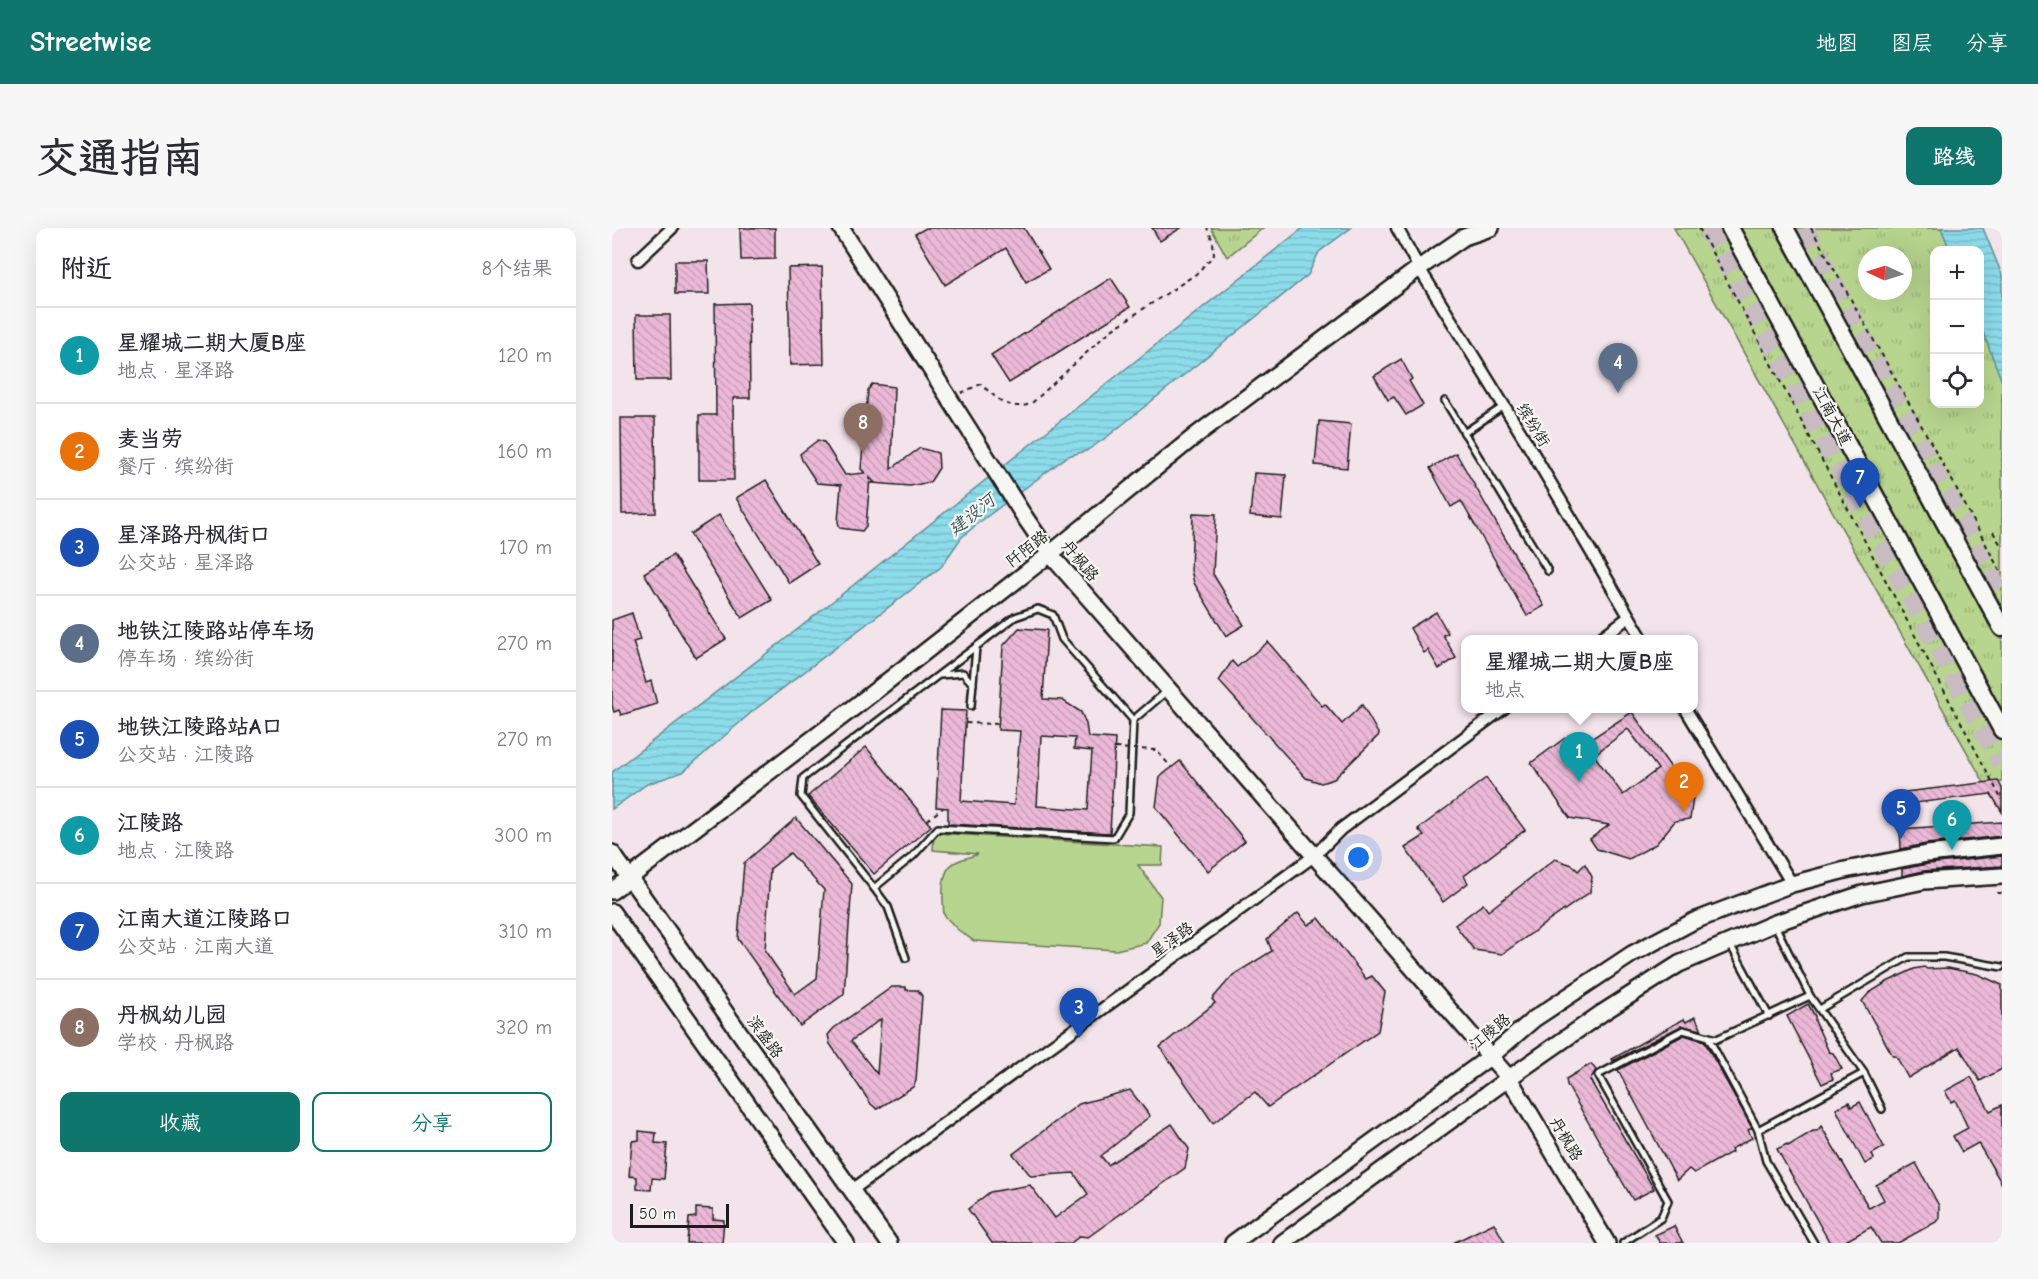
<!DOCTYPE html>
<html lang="zh">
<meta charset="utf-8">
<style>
:root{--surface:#fff;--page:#f7f7f7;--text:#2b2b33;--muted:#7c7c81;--line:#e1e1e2;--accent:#0f766e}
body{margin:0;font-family:"Comic Neue","LXGW WenKai TC",sans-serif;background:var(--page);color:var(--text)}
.controls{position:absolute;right:18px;top:18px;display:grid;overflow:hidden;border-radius:12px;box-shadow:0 6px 24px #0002}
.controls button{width:54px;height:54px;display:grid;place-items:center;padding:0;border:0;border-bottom:2px solid var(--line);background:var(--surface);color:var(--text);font:30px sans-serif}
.compass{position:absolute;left:1246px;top:18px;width:54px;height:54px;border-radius:50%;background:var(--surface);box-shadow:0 6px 24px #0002;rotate:274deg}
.scale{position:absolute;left:18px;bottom:15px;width:99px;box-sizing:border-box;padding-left:6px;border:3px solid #1c1c1c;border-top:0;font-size:16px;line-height:21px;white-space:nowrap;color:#1c1c1c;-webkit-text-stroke:4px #f6f6f2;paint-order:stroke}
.you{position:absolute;left:747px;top:630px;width:21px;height:21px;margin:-15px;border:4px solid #fff;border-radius:50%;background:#1a73e8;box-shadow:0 0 0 9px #1a73e833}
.badge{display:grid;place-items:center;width:39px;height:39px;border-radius:50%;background:var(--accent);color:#fff;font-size:20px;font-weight:700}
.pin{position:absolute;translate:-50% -50px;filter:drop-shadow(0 2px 3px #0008)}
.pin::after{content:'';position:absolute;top:32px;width:21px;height:18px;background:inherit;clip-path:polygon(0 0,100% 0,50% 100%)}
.popup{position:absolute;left:849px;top:407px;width:237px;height:78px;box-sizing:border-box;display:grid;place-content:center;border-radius:12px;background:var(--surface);filter:drop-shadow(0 2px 4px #0005);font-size:20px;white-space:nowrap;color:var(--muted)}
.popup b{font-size:22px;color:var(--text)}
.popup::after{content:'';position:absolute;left:50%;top:100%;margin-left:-12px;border:12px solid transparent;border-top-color:var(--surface)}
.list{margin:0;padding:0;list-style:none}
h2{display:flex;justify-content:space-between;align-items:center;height:78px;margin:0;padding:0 24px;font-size:26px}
h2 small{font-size:20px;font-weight:400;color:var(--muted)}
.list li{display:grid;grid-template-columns:39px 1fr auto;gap:18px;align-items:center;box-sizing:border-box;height:96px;padding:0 24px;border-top:2px solid var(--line)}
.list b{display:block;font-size:22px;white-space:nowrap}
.list p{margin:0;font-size:20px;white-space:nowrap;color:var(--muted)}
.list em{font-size:20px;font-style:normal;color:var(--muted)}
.actions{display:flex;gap:12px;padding:18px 24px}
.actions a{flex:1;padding:14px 0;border:2px solid var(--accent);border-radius:12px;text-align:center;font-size:21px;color:var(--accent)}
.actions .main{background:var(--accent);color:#fff}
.icon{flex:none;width:33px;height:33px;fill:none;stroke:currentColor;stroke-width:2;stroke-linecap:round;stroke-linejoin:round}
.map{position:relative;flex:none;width:1390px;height:1015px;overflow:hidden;border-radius:12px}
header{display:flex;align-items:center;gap:36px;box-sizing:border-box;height:84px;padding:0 30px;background:var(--accent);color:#fff}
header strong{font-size:28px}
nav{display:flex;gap:33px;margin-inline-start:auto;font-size:21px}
.intro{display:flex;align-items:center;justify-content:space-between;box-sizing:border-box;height:144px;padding:0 36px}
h1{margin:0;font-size:42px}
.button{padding:15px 27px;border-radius:12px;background:var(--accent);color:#fff;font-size:21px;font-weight:700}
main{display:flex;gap:36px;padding:0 36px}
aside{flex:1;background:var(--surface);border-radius:12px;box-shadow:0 6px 24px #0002}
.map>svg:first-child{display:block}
.grass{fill:url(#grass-tufts);stroke:#6a7855;stroke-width:1.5;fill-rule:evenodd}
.pitch{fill:#b7d58e;stroke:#6a7855;stroke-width:1.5}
.water{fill:url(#water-rules);stroke:#608f98;stroke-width:1.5}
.building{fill:url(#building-back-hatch);stroke:#1c1c1c;stroke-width:1.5;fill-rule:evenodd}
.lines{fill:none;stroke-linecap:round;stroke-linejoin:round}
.highway-tunnel{stroke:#c8bbc1;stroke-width:20;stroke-dasharray:20 10;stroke-linecap:butt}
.lane-casing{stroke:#1c1c1c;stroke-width:10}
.street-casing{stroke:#1c1c1c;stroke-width:15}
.secondary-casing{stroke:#1c1c1c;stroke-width:20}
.primary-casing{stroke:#1c1c1c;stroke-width:21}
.path{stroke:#1c1c1c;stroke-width:2;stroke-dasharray:4.5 4.5;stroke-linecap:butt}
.lane{stroke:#f6f6f2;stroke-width:5}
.street{stroke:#f6f6f2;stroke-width:10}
.secondary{stroke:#f6f6f2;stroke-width:15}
.primary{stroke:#f6f6f2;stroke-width:16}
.path-bridge{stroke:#1c1c1c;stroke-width:2;stroke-dasharray:4.5 4.5;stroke-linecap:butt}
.labels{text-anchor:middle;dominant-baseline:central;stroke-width:4.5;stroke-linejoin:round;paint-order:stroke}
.street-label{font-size:16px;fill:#1c1c1c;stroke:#f6f6f2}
.water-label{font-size:18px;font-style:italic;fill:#3e565a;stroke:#f6f6f2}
</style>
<header>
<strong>Streetwise</strong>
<nav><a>地图</a><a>图层</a><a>分享</a></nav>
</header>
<div class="intro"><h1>交通指南</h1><a class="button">路线</a></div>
<main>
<aside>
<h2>附近<small>8个结果</small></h2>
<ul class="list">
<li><span class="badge" style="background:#0f9aa8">1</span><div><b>星耀城二期大厦B座</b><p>地点 · 星泽路</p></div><em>120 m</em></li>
<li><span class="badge" style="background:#e8710a">2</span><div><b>麦当劳</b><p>餐厅 · 缤纷街</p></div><em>160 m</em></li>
<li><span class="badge" style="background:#1a4fb4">3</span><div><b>星泽路丹枫街口</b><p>公交站 · 星泽路</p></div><em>170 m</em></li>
<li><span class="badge" style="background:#5c6f8a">4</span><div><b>地铁江陵路站停车场</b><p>停车场 · 缤纷街</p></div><em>270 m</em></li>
<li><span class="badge" style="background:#1a4fb4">5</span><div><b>地铁江陵路站A口</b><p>公交站 · 江陵路</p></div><em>270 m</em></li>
<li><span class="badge" style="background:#0f9aa8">6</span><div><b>江陵路</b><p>地点 · 江陵路</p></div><em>300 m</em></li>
<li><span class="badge" style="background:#1a4fb4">7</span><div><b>江南大道江陵路口</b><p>公交站 · 江南大道</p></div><em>310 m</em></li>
<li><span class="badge" style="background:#8d6e63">8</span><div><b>丹枫幼儿园</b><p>学校 · 丹枫路</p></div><em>320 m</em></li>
</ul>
<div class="actions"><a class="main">收藏</a><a>分享</a></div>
</aside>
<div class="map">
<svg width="1390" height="1015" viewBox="0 0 1390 1015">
<defs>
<pattern id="grass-tufts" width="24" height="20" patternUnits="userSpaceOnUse" patternTransform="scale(1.5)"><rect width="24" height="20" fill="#b7d58e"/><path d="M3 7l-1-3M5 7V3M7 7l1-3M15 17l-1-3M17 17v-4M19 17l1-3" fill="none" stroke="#9db67a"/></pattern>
<pattern id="water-rules" width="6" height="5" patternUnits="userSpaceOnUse" patternTransform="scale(1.5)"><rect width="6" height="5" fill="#8ddceb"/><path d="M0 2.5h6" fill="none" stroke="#79bcc9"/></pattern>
<pattern id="building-back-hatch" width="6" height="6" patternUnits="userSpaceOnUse" patternTransform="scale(1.5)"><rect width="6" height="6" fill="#ebb8d7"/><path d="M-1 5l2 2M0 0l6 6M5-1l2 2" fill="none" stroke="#c99eb8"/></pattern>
</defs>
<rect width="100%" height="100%" fill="#f3e3ea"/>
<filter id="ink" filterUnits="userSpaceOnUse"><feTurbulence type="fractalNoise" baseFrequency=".0167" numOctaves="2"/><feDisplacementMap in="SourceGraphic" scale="12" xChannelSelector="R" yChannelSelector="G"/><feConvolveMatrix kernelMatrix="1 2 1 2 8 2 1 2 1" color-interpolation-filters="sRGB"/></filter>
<g filter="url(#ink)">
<g class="grass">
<polygon points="599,0 651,0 615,29"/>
<path d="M1062,0H1337L1346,22H1322V176H1368V78L1390,136V554L1374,558ZM1255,27H1291V63H1255Z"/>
</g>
<path class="pitch" d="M322,605L551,619L550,637H526L549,669L547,695L534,715L504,722L362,713L345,701L332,687C331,672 327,644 342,635C349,631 359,629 366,626L321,622Z"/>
<g class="water">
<polygon points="691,0 739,0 707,24 696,47 495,209 474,223 456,228 365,296 349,310 329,339 141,483 71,544 35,556 0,581 0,544 172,412"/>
<polygon points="1329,0 1371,0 1390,47 1390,154 1368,96 1368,22 1338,22"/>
</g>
<g class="building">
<polygon points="128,0 163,0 163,31 129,32"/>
<polygon points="314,0 412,0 437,41 414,54 394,20 333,57 303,6"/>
<polygon points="540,0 569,0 548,13"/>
<polygon points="63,33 96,33 97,66 63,66"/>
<polygon points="210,39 212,136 178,137 176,40"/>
<polygon points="499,50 518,79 397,155 379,127"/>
<polygon points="137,75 138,170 121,170 122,252 87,252 87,187 104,187 103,76"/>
<polygon points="24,87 58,87 59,152 25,152"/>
<polygon points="789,131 800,151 797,153 811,177 794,187 782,169 776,172 762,148"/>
<polygon points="260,156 282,159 279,241 308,220 326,225 327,240 318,254 298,258 260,255 262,254 258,250 254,298 250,303 228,300 226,294 229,257 205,255 190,232 188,226 206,212 212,214 233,247 253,245 249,241 256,162"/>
<polygon points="9,190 43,190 44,285 10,286"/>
<polygon points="707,193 739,196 735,240 703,237"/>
<polygon points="844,225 932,378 915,388 849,273 839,279 818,240"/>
<polygon points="642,245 674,247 670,291 638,288"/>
<polygon points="154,252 206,336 177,355 124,270"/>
<polygon points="581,285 604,286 601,346 632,397 614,408 582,355 579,342"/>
<polygon points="107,287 160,372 130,390 78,306"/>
<polygon points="61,327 114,411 84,430 32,345"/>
<polygon points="824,384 836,405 831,407 844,430 827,441 816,422 812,425 798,400"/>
<polygon points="20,385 28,412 21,414 34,455 39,453 45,476 9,487 7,482 2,484 0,478 0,392"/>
<path d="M407,400L435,402L431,471L450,472L469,484L474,496L476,509L503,511L498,605L336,596V580L324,579L329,482L354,483L349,573L402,577L408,503L386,502L391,418ZM429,508L463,510L462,521L480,523L476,582L425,578Z"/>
<polygon points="656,414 710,478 713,476 730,496 750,477 767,507 722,551 709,555 694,550 607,453 620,433 625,439"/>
<path d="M1020,484L1062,544L1068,540L1082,562L1078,591L1063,593L1044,616L1017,631L985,621L978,611L997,597L958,590L919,535L953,510L973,515ZM1016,501L1046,541L1011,567L982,527Z"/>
<polygon points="254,519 319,598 262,646 196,568"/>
<polygon points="568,533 633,613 596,643 544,579 548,549"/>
<polygon points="874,550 913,602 852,648 856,655 831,674 793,620 812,608 806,601"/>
<polygon points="1386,553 1390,560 1390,584 1379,566 1286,577 1285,565"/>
<path d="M184,590L240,656L232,766L188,798L126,711L132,635ZM178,625L212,662L205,750L183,766L153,723L158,641Z"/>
<polygon points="1390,594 1390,608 1314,616 1289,621 1288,601"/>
<polygon points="1390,628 1390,638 1311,643 1290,648 1290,641 1316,636"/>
<polygon points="943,631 960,637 966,643 973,636 980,649 978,664 890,726 862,722 843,697 871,676 876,683"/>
<polygon points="686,685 696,697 707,690 754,751 760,748 773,764 766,803 656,879 643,864 601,895 548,819 603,775 600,771 621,747 660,723 655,711"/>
<polygon points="1312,739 1315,741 1336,740 1365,746 1390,757 1390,841 1368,853 1347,819 1296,850 1284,828 1281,828 1250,773 1257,765 1275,754 1302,741"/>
<path d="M280,759H294V762H306L310,768L304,853L301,859L265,881L259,876L218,816L216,807L222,800ZM269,791L265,846L239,813Z"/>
<polygon points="1196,776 1203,788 1203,793 1217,824 1221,825 1230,841 1219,845 1221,851 1210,856 1175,788"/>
<polygon points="1083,789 1090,802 1069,798 1001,833 1000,831 1072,791 1074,794"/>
<polygon points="1072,807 1092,813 1140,900 1136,902 1140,910 1119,921 1120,924 1082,945 1077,941 1065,952 1006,842"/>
<polygon points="979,836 984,842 978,852 1042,961 1021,972 955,857 954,851"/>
<polygon points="1359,849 1378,883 1390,877 1390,956 1366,915 1350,924 1341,908 1356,900 1343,872 1339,874 1333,863"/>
<polygon points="518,862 538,888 489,928 496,937 560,896 577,921 573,940 476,1009 468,1008 459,1015 380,1015 356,981 378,964 418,957 443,990 476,966 462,945 419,948 401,926 467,876"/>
<polygon points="1237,874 1239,879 1248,874 1272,919 1260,926 1262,931 1253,936 1224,881"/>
<polygon points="1209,898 1257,980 1272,972 1264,957 1304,935 1327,978 1327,990 1324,994 1286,1015 1269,1015 1259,999 1230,1015 1218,1015 1165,921 1175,916 1176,918 1201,903 1205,903"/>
<polygon points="27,903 44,905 43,915 55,916 52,951 40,950 39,962 25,961 25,949 17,948 20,913 27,912"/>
<polygon points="84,980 101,981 101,991 112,992 110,1015 75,1015 77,990 84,989"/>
<polygon points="882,995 893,1015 841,1015"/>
<polygon points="1062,998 1071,1015 1048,1015 1043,1007"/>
</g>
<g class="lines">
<g class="highway-tunnel">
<polyline points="1095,0 1390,535"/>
<polyline points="1192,0 1390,370"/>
</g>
<defs>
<g id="lane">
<polyline points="833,173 936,343"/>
<polyline points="852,205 892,178"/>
<polyline points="328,447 351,445 361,456"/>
<polyline points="359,478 364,419"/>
<polyline points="521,492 517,585 502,610 326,600 301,628 262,660 189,568 191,550 403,389 426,381 441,387 450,411 521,492 555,463"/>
<polyline points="262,660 276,679 294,730"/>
<polyline points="1163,697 1198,768"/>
<polyline points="1118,716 1157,788"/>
<polyline points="1208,781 1296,729 1332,729 1390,739"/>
<polyline points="1096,809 1146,902 1252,845"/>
<polyline points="1146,902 1154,933 1202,1015"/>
<polyline points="1011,1015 1049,990 1056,973 986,847 1071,802 1105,811 1198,768 1252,845 1270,881"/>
</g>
<g id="street">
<polyline points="785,0 807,40 915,215 1031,412"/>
<polyline points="26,32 60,0"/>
<polyline points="986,412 1017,389"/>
<polyline points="1073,480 1180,656"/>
<polyline points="240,962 702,628 729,601 892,480"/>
</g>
<g id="secondary">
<polyline points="229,0 412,288 438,326 897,850 995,1015"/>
<polyline points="0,625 277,1015"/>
<polyline points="0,663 240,481 438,326 583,208 807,40 852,9 879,0"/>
<polyline points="0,684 234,1015"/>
<polyline points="621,1015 879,828 922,791 1020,726 1082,693 1180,656 1233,642 1315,626 1390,618"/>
<polyline points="670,1015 897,850 990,785 1067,736 1163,695 1250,666 1312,653 1390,648"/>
</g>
<g id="primary">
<polyline points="1118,0 1390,502"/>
<polyline points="1173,0 1390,400"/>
</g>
</defs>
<use href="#lane" class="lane-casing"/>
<use href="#street" class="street-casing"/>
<use href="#secondary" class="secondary-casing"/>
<use href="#primary" class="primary-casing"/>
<g class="path">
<polyline points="1087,0 1390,572"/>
<polyline points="1199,0 1341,254 1390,347"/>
<path d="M349,165L369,156C385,171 396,183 419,176L498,103L584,46L602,27L601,13L595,0"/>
<polyline points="1381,304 1390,319"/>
<polyline points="354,495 387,496"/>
<polyline points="315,592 331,580"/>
<polyline points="1385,665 1390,665"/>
</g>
<use href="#lane" class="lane"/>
<use href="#street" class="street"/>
<use href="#secondary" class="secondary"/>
<use href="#primary" class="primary"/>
<polyline class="path-bridge" points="503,520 544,522 560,540"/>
</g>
</g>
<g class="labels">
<g class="street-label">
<text transform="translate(1220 188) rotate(62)">江南大道</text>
<text transform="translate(921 197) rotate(58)">缤纷街</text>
<text transform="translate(415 321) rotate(-38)">阡陌路</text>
<text transform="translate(468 333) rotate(50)">丹枫路</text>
<text transform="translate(560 712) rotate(-36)">星泽路</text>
<text transform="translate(878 804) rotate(-39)">江陵路</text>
<text transform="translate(153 809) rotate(54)">滨盛路</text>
<text transform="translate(954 911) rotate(59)">丹枫路</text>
</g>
<g class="water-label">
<text transform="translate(360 287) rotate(-39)">建设河</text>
</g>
</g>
</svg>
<div class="controls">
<button>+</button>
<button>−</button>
<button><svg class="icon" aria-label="locate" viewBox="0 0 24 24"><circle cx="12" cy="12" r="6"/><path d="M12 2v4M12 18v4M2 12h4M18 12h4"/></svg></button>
</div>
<svg class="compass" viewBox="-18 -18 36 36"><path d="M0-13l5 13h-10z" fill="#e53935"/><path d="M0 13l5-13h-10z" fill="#7c7c81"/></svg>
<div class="scale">50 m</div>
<div class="you"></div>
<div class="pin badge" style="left:967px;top:554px;background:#0f9aa8">1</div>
<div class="popup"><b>星耀城二期大厦B座</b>地点</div>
<div class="pin badge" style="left:1072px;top:584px;background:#e8710a">2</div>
<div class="pin badge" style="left:467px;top:810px;background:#1a4fb4">3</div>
<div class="pin badge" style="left:1006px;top:165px;background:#5c6f8a">4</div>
<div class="pin badge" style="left:1289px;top:611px;background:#1a4fb4">5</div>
<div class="pin badge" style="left:1340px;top:622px;background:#0f9aa8">6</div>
<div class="pin badge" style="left:1248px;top:280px;background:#1a4fb4">7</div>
<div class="pin badge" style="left:251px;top:225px;background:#8d6e63">8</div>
</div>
</main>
